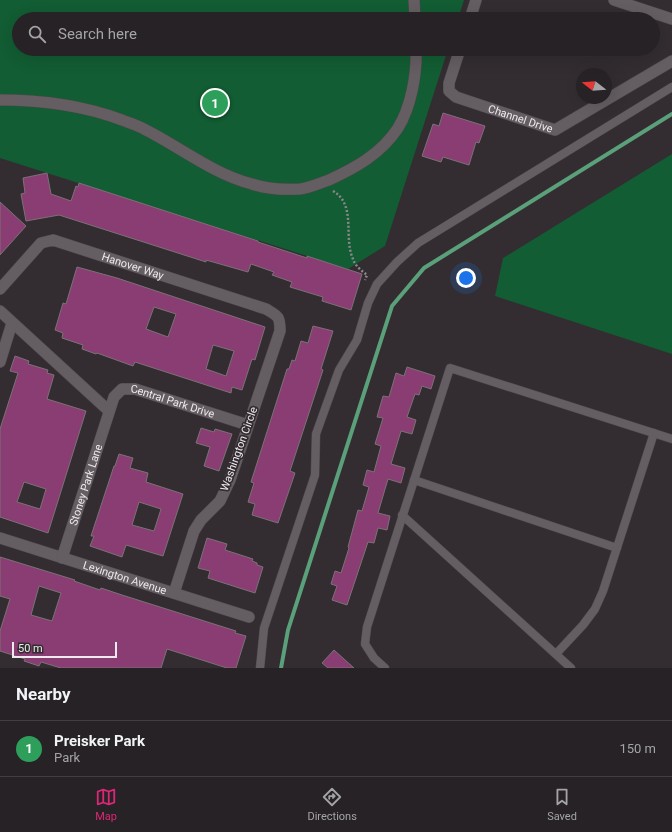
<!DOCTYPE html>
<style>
:root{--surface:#262225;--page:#2e2a2d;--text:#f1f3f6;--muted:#a4a4a7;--line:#423f42;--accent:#db2777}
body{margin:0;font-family:Roboto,sans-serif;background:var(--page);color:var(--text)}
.compass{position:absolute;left:576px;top:68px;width:36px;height:36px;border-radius:50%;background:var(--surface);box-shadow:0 4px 16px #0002;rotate:287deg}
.scale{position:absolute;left:12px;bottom:10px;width:105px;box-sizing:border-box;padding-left:4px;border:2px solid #eeeaed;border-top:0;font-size:11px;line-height:14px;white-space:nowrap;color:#eeeaed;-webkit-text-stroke:3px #332d31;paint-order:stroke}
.you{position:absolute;left:466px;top:278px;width:14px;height:14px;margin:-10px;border:3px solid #fff;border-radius:50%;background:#1a73e8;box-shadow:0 0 0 6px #1a73e833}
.badge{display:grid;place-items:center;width:26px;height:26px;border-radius:50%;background:var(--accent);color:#fff;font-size:13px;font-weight:700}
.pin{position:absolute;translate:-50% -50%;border:2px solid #fff;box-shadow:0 1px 4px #0006}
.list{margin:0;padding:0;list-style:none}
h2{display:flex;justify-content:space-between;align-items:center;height:52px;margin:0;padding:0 16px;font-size:17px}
h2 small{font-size:13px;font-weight:400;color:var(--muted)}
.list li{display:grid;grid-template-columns:26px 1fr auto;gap:12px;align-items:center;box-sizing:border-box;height:56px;padding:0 16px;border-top:1px solid var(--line)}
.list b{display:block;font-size:15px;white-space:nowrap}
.list p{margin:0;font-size:13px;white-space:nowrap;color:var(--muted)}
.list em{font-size:13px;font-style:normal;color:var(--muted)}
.icon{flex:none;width:22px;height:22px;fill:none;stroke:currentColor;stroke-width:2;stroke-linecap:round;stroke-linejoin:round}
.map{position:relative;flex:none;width:672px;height:668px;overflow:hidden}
.search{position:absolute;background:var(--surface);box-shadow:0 4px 16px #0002;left:12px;right:12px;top:12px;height:44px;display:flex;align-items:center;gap:10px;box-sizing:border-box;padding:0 14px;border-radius:22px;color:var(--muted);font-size:15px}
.sheet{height:108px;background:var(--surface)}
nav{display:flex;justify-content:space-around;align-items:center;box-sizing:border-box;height:56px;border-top:1px solid var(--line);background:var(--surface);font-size:11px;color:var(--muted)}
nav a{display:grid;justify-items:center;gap:2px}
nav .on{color:var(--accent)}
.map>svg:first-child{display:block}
.green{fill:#125d33}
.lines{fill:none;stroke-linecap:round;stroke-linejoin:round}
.stream{stroke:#5aa07a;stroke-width:4}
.building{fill:#8a3d72;stroke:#7a7277;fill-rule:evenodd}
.service-casing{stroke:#4e484c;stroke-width:9}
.minor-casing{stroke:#4e484c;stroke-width:12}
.path{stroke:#8c878b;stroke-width:2.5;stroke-dasharray:2 2;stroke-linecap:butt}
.service{stroke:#645d61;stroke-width:8}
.minor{stroke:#645d61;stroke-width:11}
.labels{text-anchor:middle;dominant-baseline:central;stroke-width:3.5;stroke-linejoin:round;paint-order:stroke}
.street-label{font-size:11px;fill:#eeeaed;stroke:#332d31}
</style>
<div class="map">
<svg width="672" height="668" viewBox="0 0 672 668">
<rect width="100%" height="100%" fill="#332d31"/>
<g class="green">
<polygon points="0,0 464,0 458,19 19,19 19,49 448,49 385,246 348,269 0,158"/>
<polygon points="672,154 672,354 495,296 503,258"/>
</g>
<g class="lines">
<polyline class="stream" points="281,668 288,630 392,306 424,268 672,114"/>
</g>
<g class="building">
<polygon points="443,113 485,126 479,143 476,142 469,165 443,157 441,162 422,156 433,124 439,126"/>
<polygon points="47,173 51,194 71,201 76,186 78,187 79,183 258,241 258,242 307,258 307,256 362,274 351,310 322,301 323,297 290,287 292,282 272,275 274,272 251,264 248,272 206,260 206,262 59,215 26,221 21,194 25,193 23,178"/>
<polygon points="0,202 26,226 0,255"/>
<path d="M77,267L117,278L265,327L255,360L252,359L242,390L232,387L231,393L135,362L133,366L97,353L96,354L82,349L83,345L62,338L63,333L55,330L63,303L66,304ZM154,307L176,314L168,337L146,329ZM213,345L234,351L226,376L206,369Z"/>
<polygon points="313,326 333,331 321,369 323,370 290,471 295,473 278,523 252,515 255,504 248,502 254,483 251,482 287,369 289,369 292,360 295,361 301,341 308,343"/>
<path d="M15,356L29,361L28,364L48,370L47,373L54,375L47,399L86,411L48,533L0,517V429L18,373L10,371ZM24,482L46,489L40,509L17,502Z"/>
<polygon points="407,367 435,376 431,389 422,386 419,395 415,394 407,417 416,420 412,434 401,431 391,464 405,468 401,483 388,479 378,513 390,516 387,530 378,528 374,543 368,542 347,605 332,600 337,586 331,584 335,571 341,573 349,548 348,547 358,510 362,511 369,487 363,485 367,470 374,472 381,446 375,444 383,418 377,417 383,396 389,397 396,373 404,376"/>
<polygon points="201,428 214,432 215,429 232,434 219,471 204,466 210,447 196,443"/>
<path d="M119,454L133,458L130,468L148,473L146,482L183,494L163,556L126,545L122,557L90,546L94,536H91L114,466H115ZM139,502L161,509L154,531L132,525Z"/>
<polygon points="207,538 227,544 225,550 253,559 252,561 257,563 257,565 263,567 255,593 208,578 210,571 198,568"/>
<path d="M0,557L75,580L74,581L100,590L101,588L122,595L236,631L235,633L246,636L236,668H227L167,649L161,668H61L41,662L39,666L24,661L25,659L0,651V631L10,599L0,596ZM39,586L61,593L52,621L31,615Z"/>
<polygon points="334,650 354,668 328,668 322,663"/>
</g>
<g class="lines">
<defs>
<g id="service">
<polyline points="414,480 617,548"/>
<polyline points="402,515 571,668"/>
<polyline points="556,654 583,625 595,609 603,591 654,433"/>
<polyline points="260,668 264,628 315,475 316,434 339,370 357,340 368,303 377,284 397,262 418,243 672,87"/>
<polyline points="385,668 374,658 365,644 367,627 450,368 672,439"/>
</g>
<g id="minor">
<polyline points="414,0 415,19"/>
<polyline points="614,0 672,19"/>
<polyline points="470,19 476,0"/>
<path id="s1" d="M460,49L449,83V91L456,97L555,130L672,61"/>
<path d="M0,100C42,100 82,105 122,120C129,123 137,125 144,129C180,147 213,174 252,184C267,189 284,190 300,189C309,188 320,183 329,180C355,168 381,154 398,128C411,107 417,74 416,49"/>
<path id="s2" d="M0,289L41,243L53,240L266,309C278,316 280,316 280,331L230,480L220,501L201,520L194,531L174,593"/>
<polyline points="0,311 109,411"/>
<polyline points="0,362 12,323"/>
<path id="s3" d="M0,538L249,617"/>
<path id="s4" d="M62,558L114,397L122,389H135L248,425"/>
</g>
</defs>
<use href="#service" class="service-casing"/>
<use href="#minor" class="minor-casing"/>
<path class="path" d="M333,191C357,205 343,237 353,259C355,266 362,271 367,275L365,280"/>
<use href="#service" class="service"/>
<use href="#minor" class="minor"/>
</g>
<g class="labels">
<g class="street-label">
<text stroke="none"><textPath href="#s1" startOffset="121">Channel Drive</textPath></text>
<text stroke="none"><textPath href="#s2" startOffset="158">Hanover Way</textPath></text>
<text stroke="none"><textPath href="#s4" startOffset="233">Central Park Drive</textPath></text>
<text transform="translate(239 449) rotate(-70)">Washington Circle</text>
<text stroke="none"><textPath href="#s4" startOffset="77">Stoney Park Lane</textPath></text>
<text stroke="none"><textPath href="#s3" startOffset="131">Lexington Avenue</textPath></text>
</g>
</g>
</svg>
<svg class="compass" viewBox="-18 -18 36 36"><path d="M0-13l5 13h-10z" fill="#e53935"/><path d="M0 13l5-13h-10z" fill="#a4a4a7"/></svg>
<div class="scale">50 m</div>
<div class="you"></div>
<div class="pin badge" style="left:215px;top:103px;background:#2e9e5b">1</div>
<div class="search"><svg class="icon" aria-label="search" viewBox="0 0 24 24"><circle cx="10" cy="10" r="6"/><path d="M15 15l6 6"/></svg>Search here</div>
</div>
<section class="sheet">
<h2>Nearby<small></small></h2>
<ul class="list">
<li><span class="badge" style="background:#2e9e5b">1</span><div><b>Preisker Park</b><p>Park</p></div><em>150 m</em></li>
</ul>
</section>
<nav>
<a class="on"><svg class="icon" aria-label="map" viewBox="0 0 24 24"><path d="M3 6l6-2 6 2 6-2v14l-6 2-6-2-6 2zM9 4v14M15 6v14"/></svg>Map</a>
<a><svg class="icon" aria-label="directions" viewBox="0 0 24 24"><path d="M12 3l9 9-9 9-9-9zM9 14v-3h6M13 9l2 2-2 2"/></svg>Directions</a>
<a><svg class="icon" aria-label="saved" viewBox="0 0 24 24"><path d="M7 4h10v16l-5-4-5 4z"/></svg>Saved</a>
</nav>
